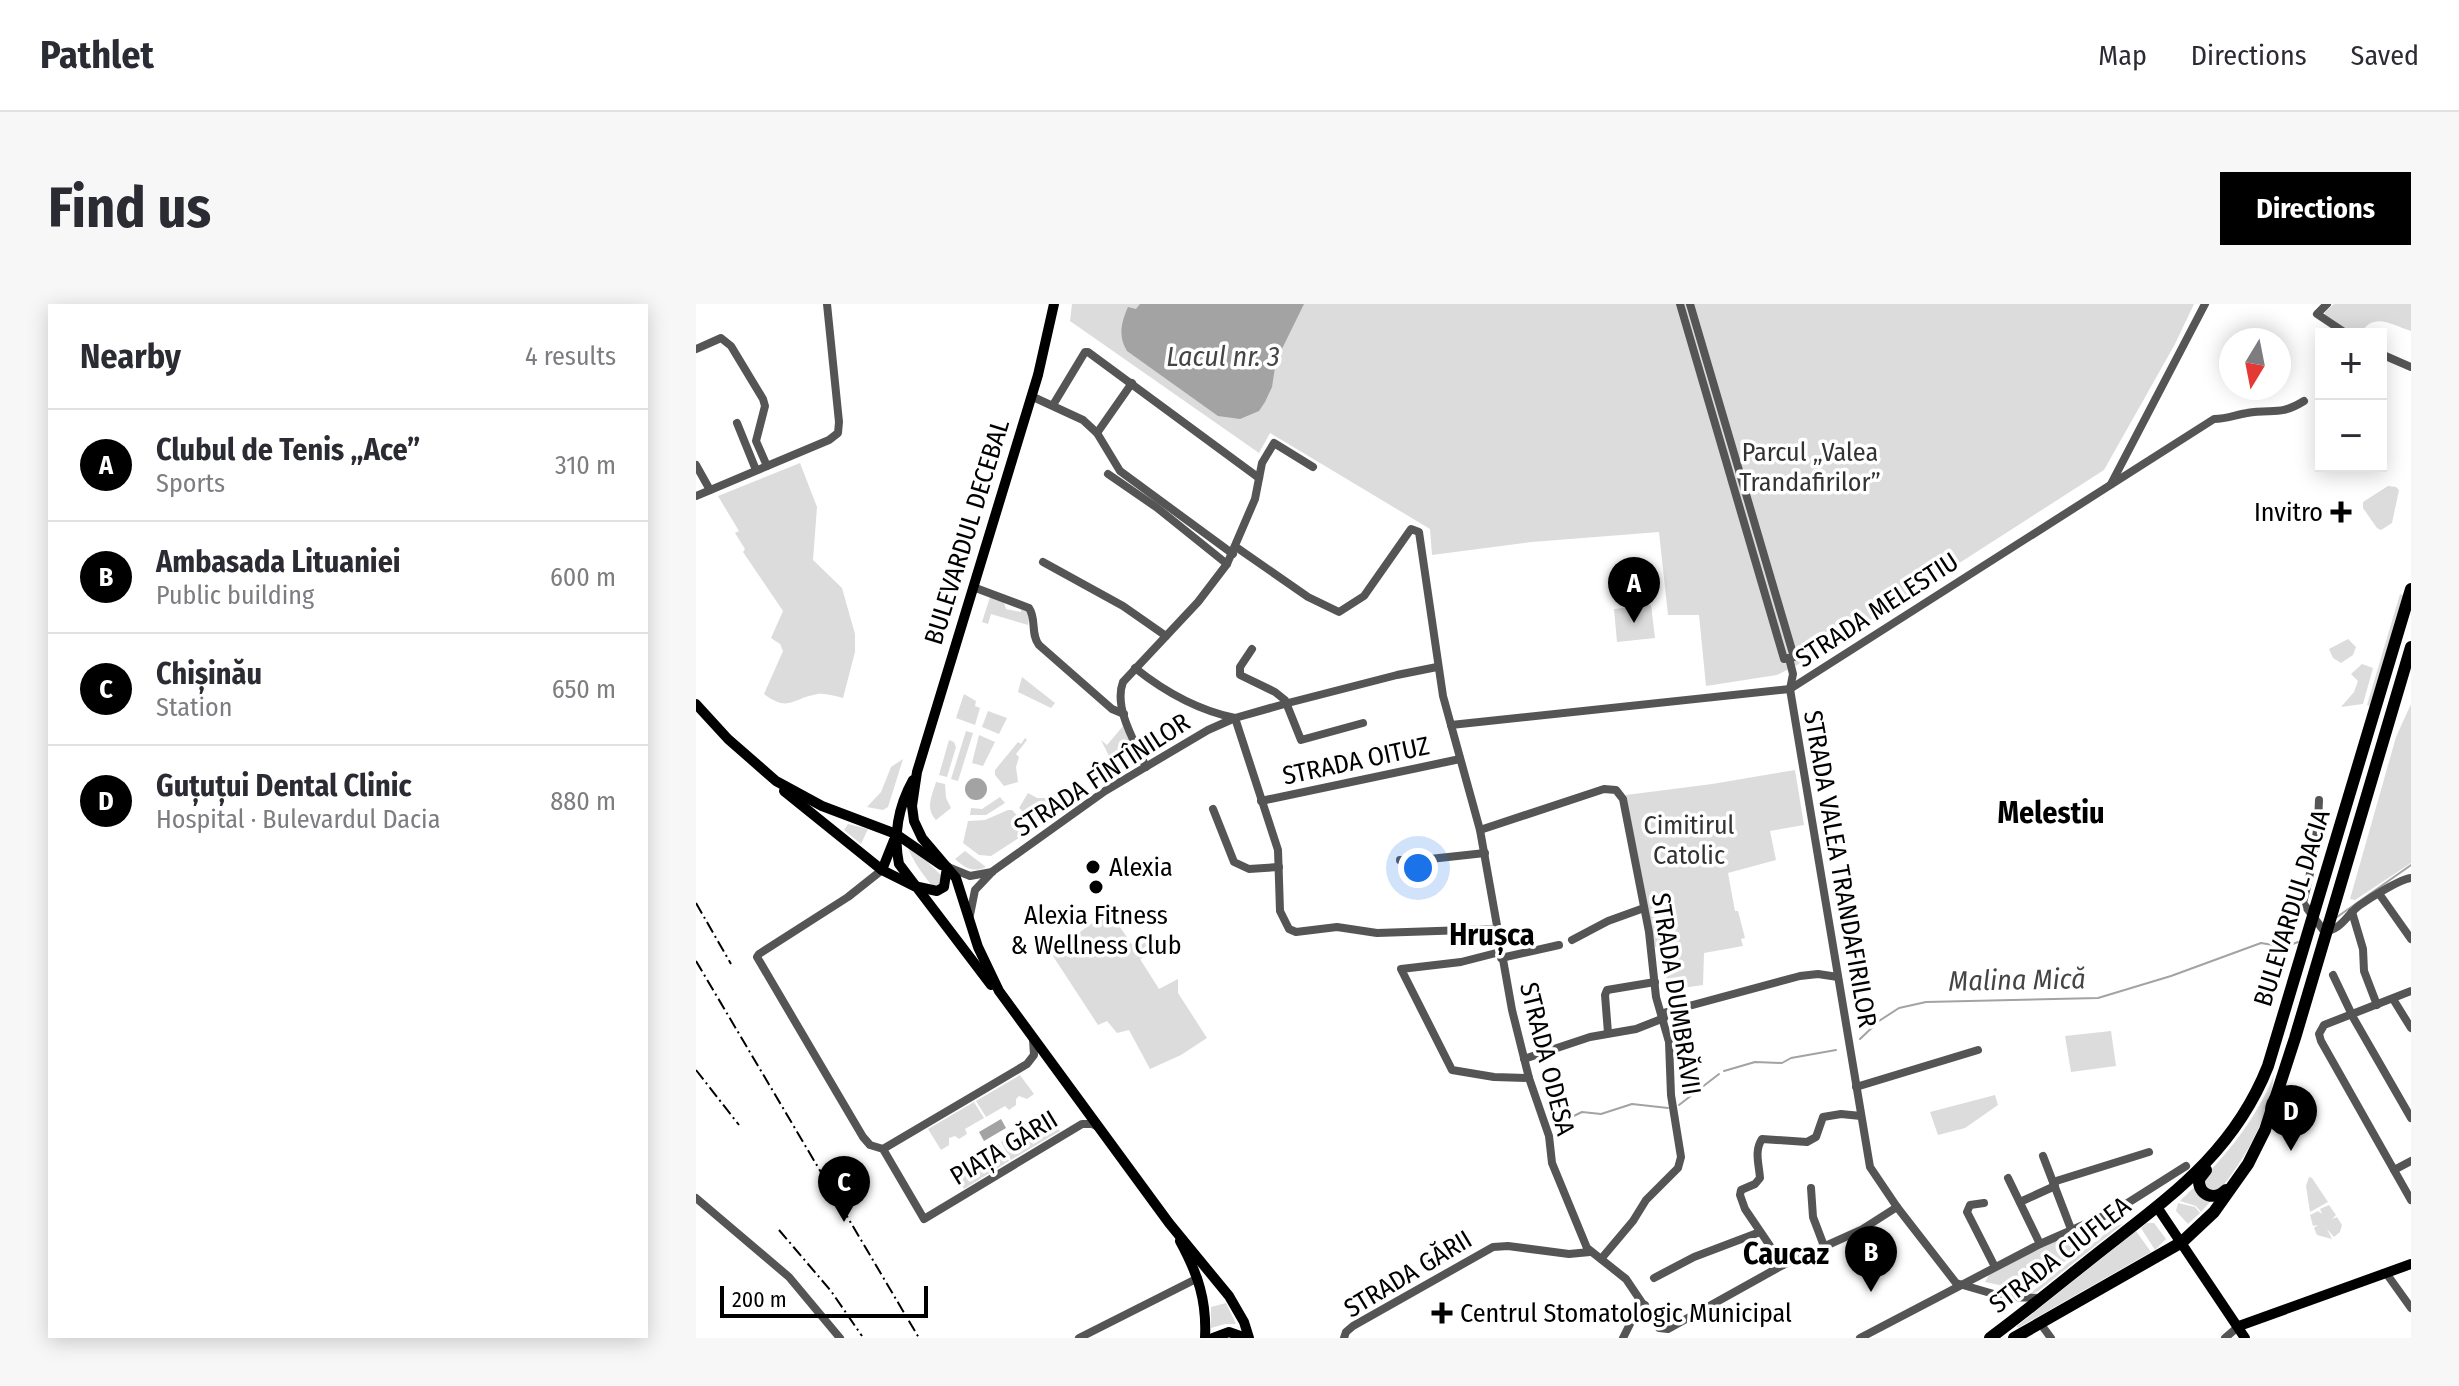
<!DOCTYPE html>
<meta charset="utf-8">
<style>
:root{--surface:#fff;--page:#f7f7f7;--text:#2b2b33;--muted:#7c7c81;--line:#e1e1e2;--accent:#000}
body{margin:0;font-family:"Fira Sans Condensed",sans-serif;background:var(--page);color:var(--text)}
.controls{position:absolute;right:24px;top:24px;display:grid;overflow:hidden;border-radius:0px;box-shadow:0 4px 20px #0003}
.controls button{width:72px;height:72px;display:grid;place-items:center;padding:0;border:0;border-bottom:2px solid var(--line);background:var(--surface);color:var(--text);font:40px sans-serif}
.compass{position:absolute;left:1523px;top:24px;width:72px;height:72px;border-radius:50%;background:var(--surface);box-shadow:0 4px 20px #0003;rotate:190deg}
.scale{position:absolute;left:24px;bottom:20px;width:208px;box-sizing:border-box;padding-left:8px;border:4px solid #000;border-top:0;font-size:22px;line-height:28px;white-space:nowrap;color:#000;-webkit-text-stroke:6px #fff;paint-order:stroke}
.you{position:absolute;left:722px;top:564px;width:28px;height:28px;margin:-20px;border:6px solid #fff;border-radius:50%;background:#1a73e8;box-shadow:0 0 0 12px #1a73e833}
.badge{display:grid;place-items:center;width:52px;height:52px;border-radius:50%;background:var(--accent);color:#fff;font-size:26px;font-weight:700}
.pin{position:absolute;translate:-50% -66px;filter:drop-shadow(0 2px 4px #0008)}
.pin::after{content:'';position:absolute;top:42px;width:28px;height:24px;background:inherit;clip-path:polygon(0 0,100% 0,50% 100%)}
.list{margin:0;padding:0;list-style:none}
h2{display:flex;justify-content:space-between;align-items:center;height:104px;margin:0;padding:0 32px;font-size:34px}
h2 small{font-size:26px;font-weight:400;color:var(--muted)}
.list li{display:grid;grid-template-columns:52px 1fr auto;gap:24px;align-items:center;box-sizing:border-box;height:112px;padding:0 32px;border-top:2px solid var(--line)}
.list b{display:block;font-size:30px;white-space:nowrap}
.list p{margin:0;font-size:26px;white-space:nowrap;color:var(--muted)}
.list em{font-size:26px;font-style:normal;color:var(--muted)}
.map{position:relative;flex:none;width:1715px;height:1034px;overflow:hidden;border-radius:0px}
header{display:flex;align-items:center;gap:48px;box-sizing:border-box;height:112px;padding:0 40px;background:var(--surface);border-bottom:2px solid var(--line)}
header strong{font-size:38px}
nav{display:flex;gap:44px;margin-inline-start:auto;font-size:28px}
.intro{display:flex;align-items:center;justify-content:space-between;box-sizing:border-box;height:192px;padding:0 48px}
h1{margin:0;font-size:56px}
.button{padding:20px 36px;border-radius:0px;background:var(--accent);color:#fff;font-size:28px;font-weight:700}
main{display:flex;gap:48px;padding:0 48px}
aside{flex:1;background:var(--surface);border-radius:0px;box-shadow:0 4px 20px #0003}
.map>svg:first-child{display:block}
.green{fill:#dcdcdc}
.water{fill:#a3a3a3}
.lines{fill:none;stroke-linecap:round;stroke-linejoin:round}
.stream{stroke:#a3a3a3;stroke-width:2}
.minor{stroke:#555;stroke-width:8}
.major{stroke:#000;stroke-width:10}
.highway{stroke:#000;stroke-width:12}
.rail{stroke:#000;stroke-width:2;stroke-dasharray:12 4 2 4;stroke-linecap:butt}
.poi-dot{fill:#000;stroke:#fff;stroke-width:3}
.labels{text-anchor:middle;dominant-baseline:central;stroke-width:7;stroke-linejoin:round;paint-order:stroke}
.park-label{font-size:26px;fill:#333;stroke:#fff}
.poi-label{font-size:26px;fill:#000;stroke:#fff;text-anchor:start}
.street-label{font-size:26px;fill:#000;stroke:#fff}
.water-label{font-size:28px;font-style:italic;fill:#444;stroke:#fff}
.quarter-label{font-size:30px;font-weight:bold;fill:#000;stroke:#fff}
</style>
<header>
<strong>Pathlet</strong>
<nav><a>Map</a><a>Directions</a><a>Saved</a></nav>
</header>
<div class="intro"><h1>Find us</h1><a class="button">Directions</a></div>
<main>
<aside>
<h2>Nearby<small>4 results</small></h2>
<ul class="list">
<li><span class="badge">A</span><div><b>Clubul de Tenis „Ace”</b><p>Sports</p></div><em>310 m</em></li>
<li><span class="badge">B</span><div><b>Ambasada Lituaniei</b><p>Public building</p></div><em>600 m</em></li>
<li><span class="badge">C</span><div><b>Chișinău</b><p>Station</p></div><em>650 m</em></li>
<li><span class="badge">D</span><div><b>Guțuțui Dental Clinic</b><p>Hospital · Bulevardul Dacia</p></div><em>880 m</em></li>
</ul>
</aside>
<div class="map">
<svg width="1715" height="1034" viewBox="0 0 1715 1034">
<rect width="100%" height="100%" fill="#fff"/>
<g class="green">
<polygon points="376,0 1498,0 1479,40 1408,166 1117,353 1081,371 1010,382 1003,311 972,311 963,228 836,238 736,251 734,225 574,129 563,149 374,17"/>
<path d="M1638,0H1715V27C1695,21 1678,7 1664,30H1655L1628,12L1629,8Z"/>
<path d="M104,159L121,203L117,256L146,284L159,330V348L147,394C139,392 129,389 122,390C96,394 93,409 68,390L87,347L84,340L75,334L87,307L47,248L49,245L39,229L43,227L22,192Z"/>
<polygon points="1692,182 1700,183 1703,186 1696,219 1685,226 1681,224 1667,204 1667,198"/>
<polygon points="1704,290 1707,291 1676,396 1674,402 1671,401"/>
<polygon points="294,293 307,296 310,305 325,308 325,304 334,309 332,321 295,310 292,320 286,318"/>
<polygon points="955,301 959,334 921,338 918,305"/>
<polygon points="1652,335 1660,343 1657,351 1645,359 1637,354 1633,345"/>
<polygon points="1666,360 1677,364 1667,400 1645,403 1658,388 1662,377 1655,370"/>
<polygon points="326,373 359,399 355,404 322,388"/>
<polygon points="268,390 280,397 279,402 284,404 279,421 260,414"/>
<polygon points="1715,400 1715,559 1659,596 1654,595 1700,433"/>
<polygon points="292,407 311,414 303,430 286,423"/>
<polygon points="427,422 438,446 425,454 428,460 424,463 417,460 405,436 411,441"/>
<polygon points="270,427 277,429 262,477 255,475"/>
<polygon points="283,431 299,438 287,462 276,459"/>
<polygon points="329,434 331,436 320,450 323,453 320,463 322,478 308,482 299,471 299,466 322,438 325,440"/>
<polygon points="253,436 258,438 260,443 251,473 243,471"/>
<polygon points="207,455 192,503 187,506 171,503 185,488 195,463"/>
<polygon points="1099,466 1108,521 1074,527 1080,556 1032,569 1039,607 1042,607 1049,634 1045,635 1047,642 1008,649 1007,681 973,686 965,642 959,643 930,491 1016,480"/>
<path d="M240,478L249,480L250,494L255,504L240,516C229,504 236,492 240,478Z"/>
<polygon points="332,489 341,494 355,494 361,501 342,516 337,517 323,504"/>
<polygon points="304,493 309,499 290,511 274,511 275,504 286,505"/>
<polygon points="312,506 316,506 335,526 295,552 283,551 267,539 272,517 289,516"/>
<polygon points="152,520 172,525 165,540 148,526"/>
<path d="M216,543L246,572L244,583L236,582C227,570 218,559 212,544Z"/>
<path d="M269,547L290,563C277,569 269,564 259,555Z"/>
<polygon points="413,607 439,645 458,632 464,643 444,655 463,685 482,675 482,689 511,734 485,751 454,765 433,726 421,729 411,717 402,721 355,649"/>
<polygon points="1415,727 1420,762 1375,768 1369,732"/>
<polygon points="324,771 338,790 331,795 323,792 320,795 320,801 313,806 309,802 290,813 280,797"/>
<path d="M1578,771C1573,821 1539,871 1505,908L1500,902L1484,897C1523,860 1558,821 1578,771Z"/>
<polygon points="1299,791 1302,801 1269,824 1242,831 1234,808"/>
<polygon points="278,798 288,814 269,825 271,830 263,835 259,832 253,834 253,841 245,846 232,825"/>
<polygon points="349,806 364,827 315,856 305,838 323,827 322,822 330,817 333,821 339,819 340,811"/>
<polygon points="303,840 313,857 268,885 254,862 262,858 271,860 272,852 281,846 284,851"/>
<polygon points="1613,873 1616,874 1632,898 1614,908 1610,882"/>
<polygon points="1482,899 1499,903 1504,909 1492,920 1480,907"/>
<polygon points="1633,901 1640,911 1636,915 1641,913 1646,921 1644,928 1638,933 1631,925 1636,935 1621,931 1618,924 1622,921 1617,922 1614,911 1622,907 1626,910 1624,905"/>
<polygon points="1451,919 1458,919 1470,935 1459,946 1445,924"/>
<polygon points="1427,920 1341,988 1332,991 1419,922"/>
<polygon points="1372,927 1387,943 1332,987 1289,978 1293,971"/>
<polygon points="1440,927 1455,948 1322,1024 1321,1022"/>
<polygon points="530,999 540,1020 529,1020 515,1024 515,1003"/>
</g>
<g class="water">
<path d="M444,0H608L580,57L576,83L569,98L563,107L544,115L522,112L431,47C422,32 425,19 432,3L440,5Z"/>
<circle cx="280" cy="485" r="11"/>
<polygon points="305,815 310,824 288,837 283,828"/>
</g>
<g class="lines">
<g class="stream">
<polyline points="1641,613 1715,561"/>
<polyline points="1164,735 1183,717 1203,704 1230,698 1402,694 1475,672 1565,639 1589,643 1602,638"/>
<polyline points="1028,767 1059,758 1086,759 1095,754 1140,746"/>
<polyline points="983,801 1023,770"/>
<polyline points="861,820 886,808 905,810 936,800 972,804"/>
</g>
<g class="minor">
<polyline points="984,0 1088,355 1098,353 994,0"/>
<polyline points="1631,0 1621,10 1651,30"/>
<polyline points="0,45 25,34 35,42 67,95 69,102 60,137 71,162"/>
<polyline points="1685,50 1715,63"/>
<polyline points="335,92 387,116 401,129 424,167 537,250"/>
<polyline points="357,101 389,48 392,48 563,174"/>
<polyline points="41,119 60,166"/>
<polyline points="401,129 436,79"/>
<polyline points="0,161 14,186"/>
<polyline points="412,170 460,203 531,260"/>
<polyline points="1415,180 1509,0"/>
<polyline points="0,192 133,136 142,129 143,118 131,0"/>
<polyline points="540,243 612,293 643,308 668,292 715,225 723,228 747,392 784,526 816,706 833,774 853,832 856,859 891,944 930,975 963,1024 972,1025 1087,961 1165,926 1201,903"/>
<polyline points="347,258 427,302 470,332"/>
<path d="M277,283L333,304C341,316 334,329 343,341L416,405L428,410"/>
<polyline points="556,345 544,363 544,371 579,388 589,396 605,436 667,419"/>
<polyline points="1093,354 1097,370 1094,385 1174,863 1201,903 1260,979 1308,993 1344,994"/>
<path d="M439,364C469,388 501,406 539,414L582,546L584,607L593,625L600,628L641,623L681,629L800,625"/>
<path d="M755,421L1094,385L1518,115C1531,115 1539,111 1551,109C1577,104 1582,113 1608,97"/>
<path d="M450,463C440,440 417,404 427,378L502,298L531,260L559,195L566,159L578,139L617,163"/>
<path d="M1623,496C1622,531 1616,565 1607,599L1628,627C1645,627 1651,610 1664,601C1674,594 1704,575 1715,574"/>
<polyline points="565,497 764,455"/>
<polyline points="517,505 538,558 553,565 583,563"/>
<polyline points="784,526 908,485 920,486 927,495 953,628 960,693 973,738 975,791 985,853 982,864 950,896 937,917 905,955"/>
<polyline points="704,556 734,555 789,549"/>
<polyline points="252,563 274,572 296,568"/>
<polyline points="186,566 152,593 63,650 61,653 167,833 174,841 187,845 228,915 386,820 396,820 402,823"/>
<polyline points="1684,591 1715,635"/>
<polyline points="1656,608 1667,645 1668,667 1681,701"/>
<polyline points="274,611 279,586 297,567 409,487 512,426 539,414 592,399 701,371 741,363"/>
<polyline points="876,636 912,617 948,604"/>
<polyline points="804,648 765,658 705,665 756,766 798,773 833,774"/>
<polyline points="805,654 863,641"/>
<polyline points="1637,671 1658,715 1715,814"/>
<polyline points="1715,687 1628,721 1623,730 1625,737 1715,896"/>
<polyline points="1697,695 1715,724"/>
<polyline points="967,709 1104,672 1122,670 1142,673"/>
<polyline points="912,729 909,691 911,686 959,678"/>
<polyline points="828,755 894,733 940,725 968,714"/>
<polyline points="1160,783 1282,746"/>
<polyline points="187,845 331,760 338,751 337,735"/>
<polyline points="1347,852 1375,925"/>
<polyline points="1698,866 1715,857"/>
<polyline points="1312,874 1344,940"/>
<polyline points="1357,878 1453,848"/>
<polyline points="1115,884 1117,913 1128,942"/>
<polyline points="0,894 93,973 144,1034"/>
<polyline points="1324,898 1359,882"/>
<polyline points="1288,899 1274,901 1271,908 1299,963"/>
<path d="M1087,961L1049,905L1044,891L1045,886L1059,880L1064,874C1063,860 1058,847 1066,835L1111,838L1120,833L1127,813L1145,810L1165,812"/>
<polyline points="1690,969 1715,1004"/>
<polyline points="958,974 998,953 1064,928"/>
<polyline points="1344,1019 1355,1034"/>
<polyline points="383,1034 502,974"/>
<polyline points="648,1034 650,1028 657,1022 797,943 812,942 873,950 894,948"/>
<polyline points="927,1034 940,1008 949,1001"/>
<polyline points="1164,1034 1344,940 1419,907 1490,862"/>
<polyline points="1529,1034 1543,1022"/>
</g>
<g class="major">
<polyline points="358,0 342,71 221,468 216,502 218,517 226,534 260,574 282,643 303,687 473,919 533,992 548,1018 553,1034"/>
<polyline points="0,400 32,435 80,477 126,502 200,530 245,561"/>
<path d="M217,476C202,503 197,530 203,560L295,681"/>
<polyline points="88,487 186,566 218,582 241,587 248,583 251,563"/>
<polyline points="186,566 198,536"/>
<polyline points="1461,903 1549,1034"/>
<path d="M484,937C502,970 511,997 509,1034"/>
<polyline points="1543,1022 1715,960"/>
<polyline points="517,1034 533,1028 550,1034"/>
</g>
<g class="highway">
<path d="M1510,866L1503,875C1502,892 1519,897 1530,886"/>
<path d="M1294,1034C1332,1006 1368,976 1406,946C1476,891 1538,848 1572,762L1715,285"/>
<polyline points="1318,1034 1486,938 1518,908 1552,860 1569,826 1599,734 1715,343"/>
</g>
<g class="rail">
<polyline points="0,599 35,660"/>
<polyline points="0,657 223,1034"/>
<polyline points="0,766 43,821"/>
<polyline points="83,926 135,987 166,1032"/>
</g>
</g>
<g class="poi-dot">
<path d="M1641 196h8v8h8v8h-8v8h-8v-8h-8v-8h8z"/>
<circle cx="397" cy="563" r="8"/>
<circle cx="400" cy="583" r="8"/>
<path d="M742 997h8v8h8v8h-8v8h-8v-8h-8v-8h8z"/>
</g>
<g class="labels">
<g class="park-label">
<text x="1114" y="148">Parcul „Valea<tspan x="1114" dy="30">Trandafirilor”</tspan></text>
<text x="993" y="521">Cimitirul<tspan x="993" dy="30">Catolic</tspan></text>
</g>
<g class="poi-label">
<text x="1627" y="208" text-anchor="end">Invitro</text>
<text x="413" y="563">Alexia</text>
<text x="400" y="611" text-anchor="middle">Alexia Fitness<tspan x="400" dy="30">&amp; Wellness Club</tspan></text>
<text x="764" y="1009">Centrul Stomatologic Municipal</text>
</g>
<g class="street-label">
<text transform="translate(271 228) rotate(-73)">BULEVARDUL DECEBAL</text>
<text transform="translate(1181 306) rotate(-33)">STRADA MELESTIU</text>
<text transform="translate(660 457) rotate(-12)">STRADA OITUZ</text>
<text transform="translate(406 471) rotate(-33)">STRADA FÎNTÎNILOR</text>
<text transform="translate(1144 565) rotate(80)">STRADA VALEA TRANDAFIRILOR</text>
<text transform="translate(1596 604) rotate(-73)">BULEVARDUL DACIA</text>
<text transform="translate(980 690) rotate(81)">STRADA DUMBRĂVII</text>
<text transform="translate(851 755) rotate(76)">STRADA ODESA</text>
<text transform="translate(308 844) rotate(-31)">PIAȚA GĂRII</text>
<text transform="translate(1364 951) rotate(-38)">STRADA CIUFLEA</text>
<text transform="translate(712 970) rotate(-31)">STRADA GĂRII</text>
</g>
<g class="water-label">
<text x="527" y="52">Lacul nr. 3</text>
<text transform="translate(1321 676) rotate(-1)">Malina Mică</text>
</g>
<g class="quarter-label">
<text x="1355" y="509">Melestiu</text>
<text x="796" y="631">Hrușca</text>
<text x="1090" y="950">Caucaz</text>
</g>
</g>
</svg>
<div class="controls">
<button>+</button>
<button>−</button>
</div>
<svg class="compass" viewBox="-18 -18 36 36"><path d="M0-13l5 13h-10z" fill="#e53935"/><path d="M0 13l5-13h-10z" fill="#7c7c81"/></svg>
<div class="scale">200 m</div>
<div class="you"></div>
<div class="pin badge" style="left:938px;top:319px">A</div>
<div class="pin badge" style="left:1175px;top:988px">B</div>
<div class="pin badge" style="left:148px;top:918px">C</div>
<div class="pin badge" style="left:1595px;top:847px">D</div>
</div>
</main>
